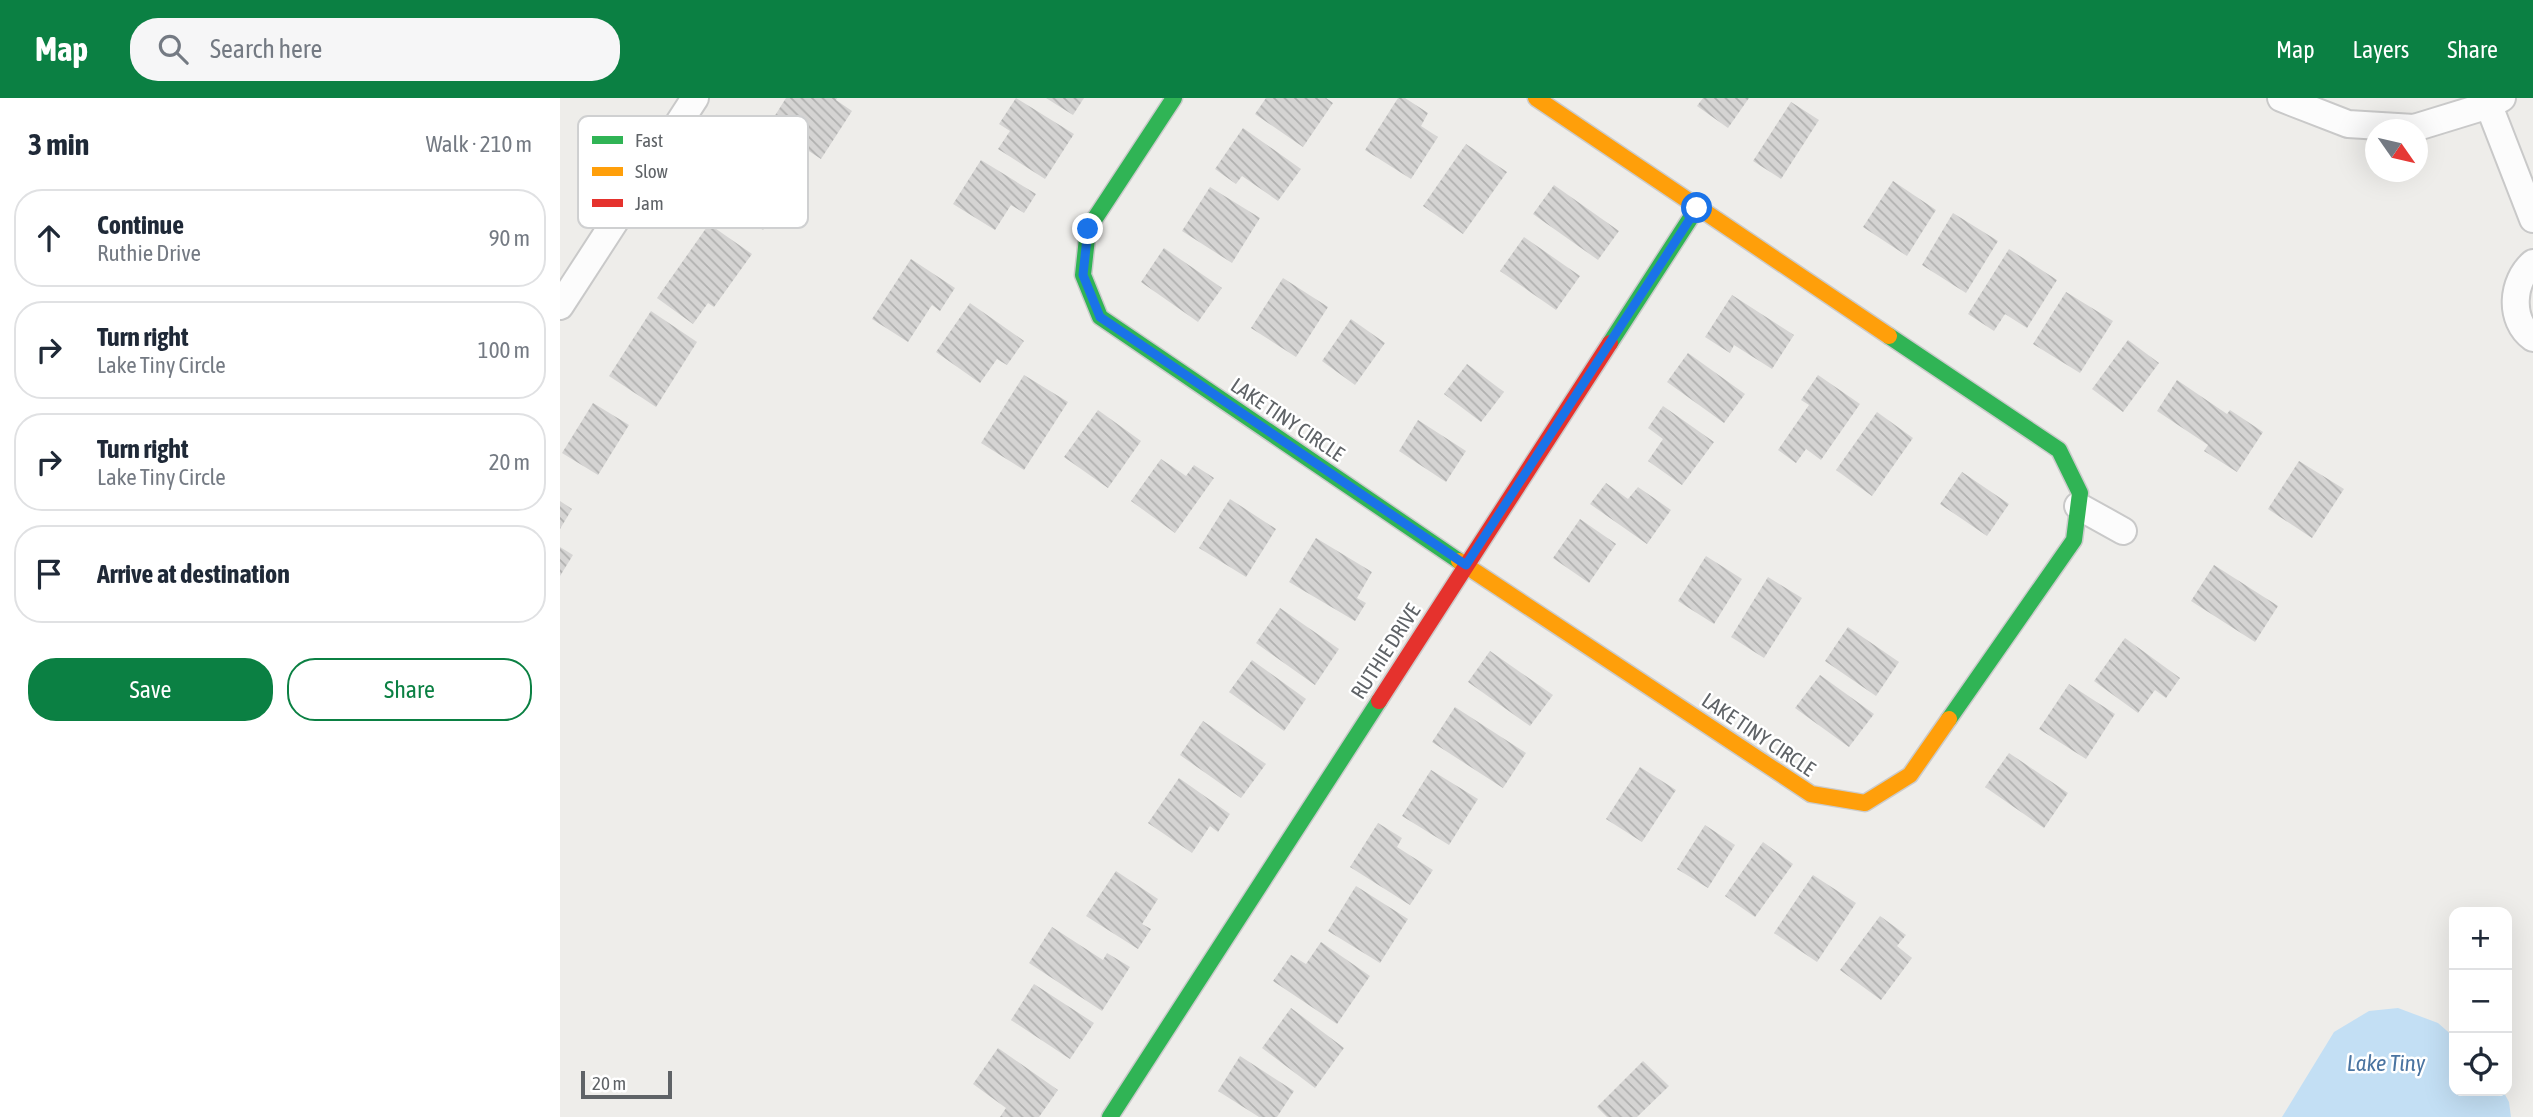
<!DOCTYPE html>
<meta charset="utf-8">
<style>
:root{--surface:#fff;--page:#f6f6f7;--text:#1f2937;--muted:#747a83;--line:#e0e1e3;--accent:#0b8043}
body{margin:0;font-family:"Asap Condensed",sans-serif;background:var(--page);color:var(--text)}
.controls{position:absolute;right:21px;bottom:21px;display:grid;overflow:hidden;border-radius:14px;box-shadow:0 7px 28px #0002}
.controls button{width:63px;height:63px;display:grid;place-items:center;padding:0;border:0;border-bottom:2px solid var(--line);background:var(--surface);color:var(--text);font:35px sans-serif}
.compass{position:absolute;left:1805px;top:21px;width:63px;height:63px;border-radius:50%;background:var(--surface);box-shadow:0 7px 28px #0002;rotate:124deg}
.scale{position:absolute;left:21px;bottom:18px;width:91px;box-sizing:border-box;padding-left:7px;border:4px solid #5f6367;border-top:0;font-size:19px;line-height:24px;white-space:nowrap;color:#5f6367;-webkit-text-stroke:5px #fff;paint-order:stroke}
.stop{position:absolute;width:21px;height:21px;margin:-16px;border:5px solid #1a73e8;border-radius:50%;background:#fff}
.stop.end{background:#1a73e8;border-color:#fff;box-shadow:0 2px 7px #0008}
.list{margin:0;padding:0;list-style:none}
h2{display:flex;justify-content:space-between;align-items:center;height:91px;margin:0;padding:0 28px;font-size:30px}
h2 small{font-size:23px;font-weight:400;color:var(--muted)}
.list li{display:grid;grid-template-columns:46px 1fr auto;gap:21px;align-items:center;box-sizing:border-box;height:98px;margin:0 14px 14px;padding:0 14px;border:2px solid var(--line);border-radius:28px}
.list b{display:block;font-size:26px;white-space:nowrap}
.list p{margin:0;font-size:23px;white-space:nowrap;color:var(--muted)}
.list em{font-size:23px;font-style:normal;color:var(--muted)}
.actions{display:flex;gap:14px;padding:21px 28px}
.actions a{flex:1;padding:16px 0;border:2px solid var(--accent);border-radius:28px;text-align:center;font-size:24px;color:var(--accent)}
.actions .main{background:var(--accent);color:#fff}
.icon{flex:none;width:38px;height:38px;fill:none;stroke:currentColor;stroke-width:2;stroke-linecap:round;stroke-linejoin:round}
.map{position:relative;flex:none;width:1973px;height:1019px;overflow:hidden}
header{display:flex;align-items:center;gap:42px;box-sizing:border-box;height:98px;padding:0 35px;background:var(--accent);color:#fff}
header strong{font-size:33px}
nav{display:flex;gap:38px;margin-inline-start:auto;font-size:24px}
.search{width:490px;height:63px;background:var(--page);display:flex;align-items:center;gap:18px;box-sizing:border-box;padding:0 24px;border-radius:28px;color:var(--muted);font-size:26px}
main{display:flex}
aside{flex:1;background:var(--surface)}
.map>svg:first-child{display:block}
.water{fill:#c3dff4}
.building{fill:url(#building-back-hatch)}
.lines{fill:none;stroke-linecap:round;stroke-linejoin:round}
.street-casing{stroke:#c9c9c9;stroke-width:30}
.fast-casing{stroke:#cbcbcb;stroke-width:19}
.slow-casing{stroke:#cbcbcb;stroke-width:19}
.jam-casing{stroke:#cbcbcb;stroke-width:19}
.street{stroke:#fcfcfc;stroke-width:26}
.fast{stroke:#30b455;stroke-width:16}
.slow{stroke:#ff9f0a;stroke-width:16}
.jam{stroke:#e5322d;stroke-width:16}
.route{stroke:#1a73e8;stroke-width:9}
.labels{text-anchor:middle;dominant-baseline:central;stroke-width:5;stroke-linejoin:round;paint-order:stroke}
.street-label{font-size:21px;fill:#5f6367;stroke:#fff}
.water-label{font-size:23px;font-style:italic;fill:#4a74a1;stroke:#fff}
.key{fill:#fff;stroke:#cfd0d1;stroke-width:2}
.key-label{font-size:19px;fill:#5f6367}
</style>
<header>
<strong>Map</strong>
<div class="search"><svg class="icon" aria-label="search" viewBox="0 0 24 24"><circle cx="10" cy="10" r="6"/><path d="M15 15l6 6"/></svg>Search here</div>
<nav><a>Map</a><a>Layers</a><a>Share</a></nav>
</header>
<main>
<aside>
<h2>3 min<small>Walk · 210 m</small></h2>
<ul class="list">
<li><svg class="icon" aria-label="ahead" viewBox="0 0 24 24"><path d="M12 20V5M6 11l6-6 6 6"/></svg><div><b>Continue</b><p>Ruthie Drive</p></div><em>90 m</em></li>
<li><svg class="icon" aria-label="right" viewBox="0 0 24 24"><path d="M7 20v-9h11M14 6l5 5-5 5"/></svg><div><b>Turn right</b><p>Lake Tiny Circle</p></div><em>100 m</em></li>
<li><svg class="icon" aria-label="right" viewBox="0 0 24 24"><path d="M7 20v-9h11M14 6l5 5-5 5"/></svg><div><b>Turn right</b><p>Lake Tiny Circle</p></div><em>20 m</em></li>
<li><svg class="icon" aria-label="arrive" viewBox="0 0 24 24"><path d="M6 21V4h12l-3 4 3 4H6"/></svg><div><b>Arrive at destination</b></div></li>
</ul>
<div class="actions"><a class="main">Save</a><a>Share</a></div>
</aside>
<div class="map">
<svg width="1973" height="1019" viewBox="0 0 1973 1019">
<defs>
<pattern id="building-back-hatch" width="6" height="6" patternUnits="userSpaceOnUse" patternTransform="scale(1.75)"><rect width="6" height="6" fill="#d5d4d3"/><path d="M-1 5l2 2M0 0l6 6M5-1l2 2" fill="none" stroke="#b0b0af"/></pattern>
</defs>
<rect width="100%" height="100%" fill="#eeedea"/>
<polygon class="water" points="1838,910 1878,925 1894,939 1894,993 1943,993 1949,1004 1951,1019 1722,1019 1774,934 1809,913"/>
<g class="building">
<polygon points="226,0 277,0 276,2 292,13 261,61 209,27"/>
<polygon points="456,0 514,36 485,81 438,51 450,33 439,26"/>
<polygon points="486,0 524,0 513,17"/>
<polygon points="706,0 766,0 773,5 743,49 695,16"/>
<polygon points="838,0 845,0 868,15 861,28 878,39 851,81 805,52"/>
<polygon points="1143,0 1189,0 1168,30 1137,8"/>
<polygon points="1231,4 1259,22 1221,81 1193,63"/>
<polygon points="683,30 741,71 718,103 682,78 676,86 655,71"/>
<polygon points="204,42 240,64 220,97 224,99 203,132 164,108"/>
<polygon points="906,46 947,74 903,136 863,108"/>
<polygon points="421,62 476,96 464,115 451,107 435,132 393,106"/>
<polygon points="1333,83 1376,112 1347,158 1303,129"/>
<polygon points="994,87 1059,133 1038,162 973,116"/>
<polygon points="650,89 700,120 672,165 622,133"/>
<polygon points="1393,115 1438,143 1406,195 1362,167"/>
<polygon points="149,126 192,156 154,209 148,205 133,226 97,200"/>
<polygon points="964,139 1020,178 996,212 940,173"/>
<polygon points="604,150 662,190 638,224 581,184"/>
<polygon points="1449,151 1497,182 1467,230 1445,216 1434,233 1408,216"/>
<polygon points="351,161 395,190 380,213 372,207 348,244 312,221"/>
<polygon points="723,180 768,209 736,259 691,230"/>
<polygon points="1506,194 1553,223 1520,275 1473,246"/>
<polygon points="1172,197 1234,237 1212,271 1174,247 1170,255 1145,239"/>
<polygon points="410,205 464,243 447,267 437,261 420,285 376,254"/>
<polygon points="91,213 137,244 96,309 49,278"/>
<polygon points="791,221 825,245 795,287 762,263"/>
<polygon points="1568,242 1599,265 1563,314 1532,291"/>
<polygon points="1128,255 1185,296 1164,325 1107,284"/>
<polygon points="907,266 944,294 921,324 884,296"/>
<polygon points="464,277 508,304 464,372 421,345"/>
<polygon points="1258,277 1300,306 1261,362 1246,351 1236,365 1218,352 1249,307 1241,302"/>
<polygon points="1617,282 1667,316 1670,312 1703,334 1677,374 1644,353 1648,347 1597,313"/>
<polygon points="33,305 69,327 38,377 2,355"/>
<polygon points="1103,308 1154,344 1122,387 1088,363 1103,341 1088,330"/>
<polygon points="538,312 581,343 548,390 504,359"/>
<polygon points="1317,314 1353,340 1312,398 1276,372"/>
<polygon points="858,322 906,353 886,384 839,353"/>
<polygon points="601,361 626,378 634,367 654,380 615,435 571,403"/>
<polygon points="1739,363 1784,391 1752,440 1708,411"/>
<polygon points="1402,374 1449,406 1427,438 1380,406"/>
<polygon points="1046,385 1068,401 1078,389 1111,412 1087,446 1030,406"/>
<polygon points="670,401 716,431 686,479 639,450"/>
<polygon points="0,403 12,411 0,431"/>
<polygon points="1020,421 1056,446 1029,485 993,460"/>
<polygon points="756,440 812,474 797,500 806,505 795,523 729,484"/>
<polygon points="0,449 13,457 0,478"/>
<polygon points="1146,458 1182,481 1154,526 1118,503"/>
<polygon points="1654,467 1718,508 1695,544 1631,503"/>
<polygon points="1208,479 1242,500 1204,560 1171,539"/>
<polygon points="720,510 779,551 755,587 696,545"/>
<polygon points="1288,529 1339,564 1316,598 1265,563"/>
<polygon points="1565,540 1620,580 1606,600 1595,592 1578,615 1534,583"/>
<polygon points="930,553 993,597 970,628 908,584"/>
<polygon points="692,562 746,601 724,633 669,594"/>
<polygon points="1260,577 1314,616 1289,649 1235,610"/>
<polygon points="1509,586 1555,616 1526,661 1479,631"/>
<polygon points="895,609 966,655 943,690 872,644"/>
<polygon points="643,623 706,666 681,700 620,657"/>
<polygon points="1449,655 1508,695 1484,730 1425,689"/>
<polygon points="1080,669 1116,692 1082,744 1046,721"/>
<polygon points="871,672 918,701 889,747 842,718"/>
<polygon points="619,680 670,716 658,734 650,728 632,755 588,725"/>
<polygon points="818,725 842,740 837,749 873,772 850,807 790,769"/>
<polygon points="1145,727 1175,747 1148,790 1117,771"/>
<polygon points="1203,744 1233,766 1195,819 1165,798"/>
<polygon points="556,773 598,801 582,826 591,831 578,851 526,818"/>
<polygon points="1253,777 1296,805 1257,864 1214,835"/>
<polygon points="796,788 848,821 820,865 768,833"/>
<polygon points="1320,818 1346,837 1337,848 1352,860 1321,902 1280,872"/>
<polygon points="492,829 543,862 547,855 570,869 542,913 469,865"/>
<polygon points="761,844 810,878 777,926 713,883 731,857 746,866"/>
<polygon points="474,886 534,925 510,961 451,922"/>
<polygon points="731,910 784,950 755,990 702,950"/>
<polygon points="438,950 498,992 479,1019 440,1019 446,1010 413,986"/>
<polygon points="680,958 734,993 717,1019 699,1019 658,993"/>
<polygon points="1083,963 1109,988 1077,1019 1047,1019 1037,1009"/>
</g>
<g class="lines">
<defs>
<g id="street">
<polyline points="1721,0 1788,26 1854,30 1929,7 1942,0"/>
<polyline points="1926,0 1973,121"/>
<path d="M1973,165C1952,183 1948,222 1973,240"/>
<polyline points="0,208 135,0"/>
<polyline points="1518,408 1563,433"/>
</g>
<g id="fast">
<polyline points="614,0 528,131 523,177 540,219 899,463"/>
<polyline points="1329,238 1499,352 1520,395 1514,442 1389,621"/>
<polyline points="1050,245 1137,110"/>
<polyline points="550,1019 819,603"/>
</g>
<g id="slow">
<polyline points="976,0 1329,238"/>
<polyline points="899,463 1251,696 1305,705 1350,677 1389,621"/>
</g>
<polyline id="jam" points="819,603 1050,245"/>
</defs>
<use href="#street" class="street-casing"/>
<use href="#fast" class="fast-casing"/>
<use href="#slow" class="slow-casing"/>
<use href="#jam" class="jam-casing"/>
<use href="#street" class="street"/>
<use href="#fast" class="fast"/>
<use href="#slow" class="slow"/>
<use href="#jam" class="jam"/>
</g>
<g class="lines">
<polyline class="route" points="528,131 523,177 540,219 906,467 1137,110"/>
</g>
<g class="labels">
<g class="street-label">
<text transform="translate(728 321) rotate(34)">LAKE TINY CIRCLE</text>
<text transform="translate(825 553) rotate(-57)">RUTHIE DRIVE</text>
<text transform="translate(1199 636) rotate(34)">LAKE TINY CIRCLE</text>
</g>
<g class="water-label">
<text x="1826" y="965">Lake Tiny</text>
</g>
</g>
<rect x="18" y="18" width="230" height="112" rx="10" class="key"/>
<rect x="32" y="38" width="31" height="8" fill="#30b455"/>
<rect x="32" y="69" width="31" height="9" fill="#ff9f0a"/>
<rect x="32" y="101" width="31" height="8" fill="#e5322d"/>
<g class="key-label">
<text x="75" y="49">Fast</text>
<text x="75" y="80">Slow</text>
<text x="75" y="112">Jam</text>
</g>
</svg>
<div class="controls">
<button>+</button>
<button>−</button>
<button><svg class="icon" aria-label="locate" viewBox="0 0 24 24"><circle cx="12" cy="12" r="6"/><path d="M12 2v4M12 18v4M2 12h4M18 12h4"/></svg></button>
</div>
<svg class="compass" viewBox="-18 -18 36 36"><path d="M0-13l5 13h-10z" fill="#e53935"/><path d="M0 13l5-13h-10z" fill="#747a83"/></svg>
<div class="scale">20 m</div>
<div class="stop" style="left:1137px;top:110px"></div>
<div class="stop end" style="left:528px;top:131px"></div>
</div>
</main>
